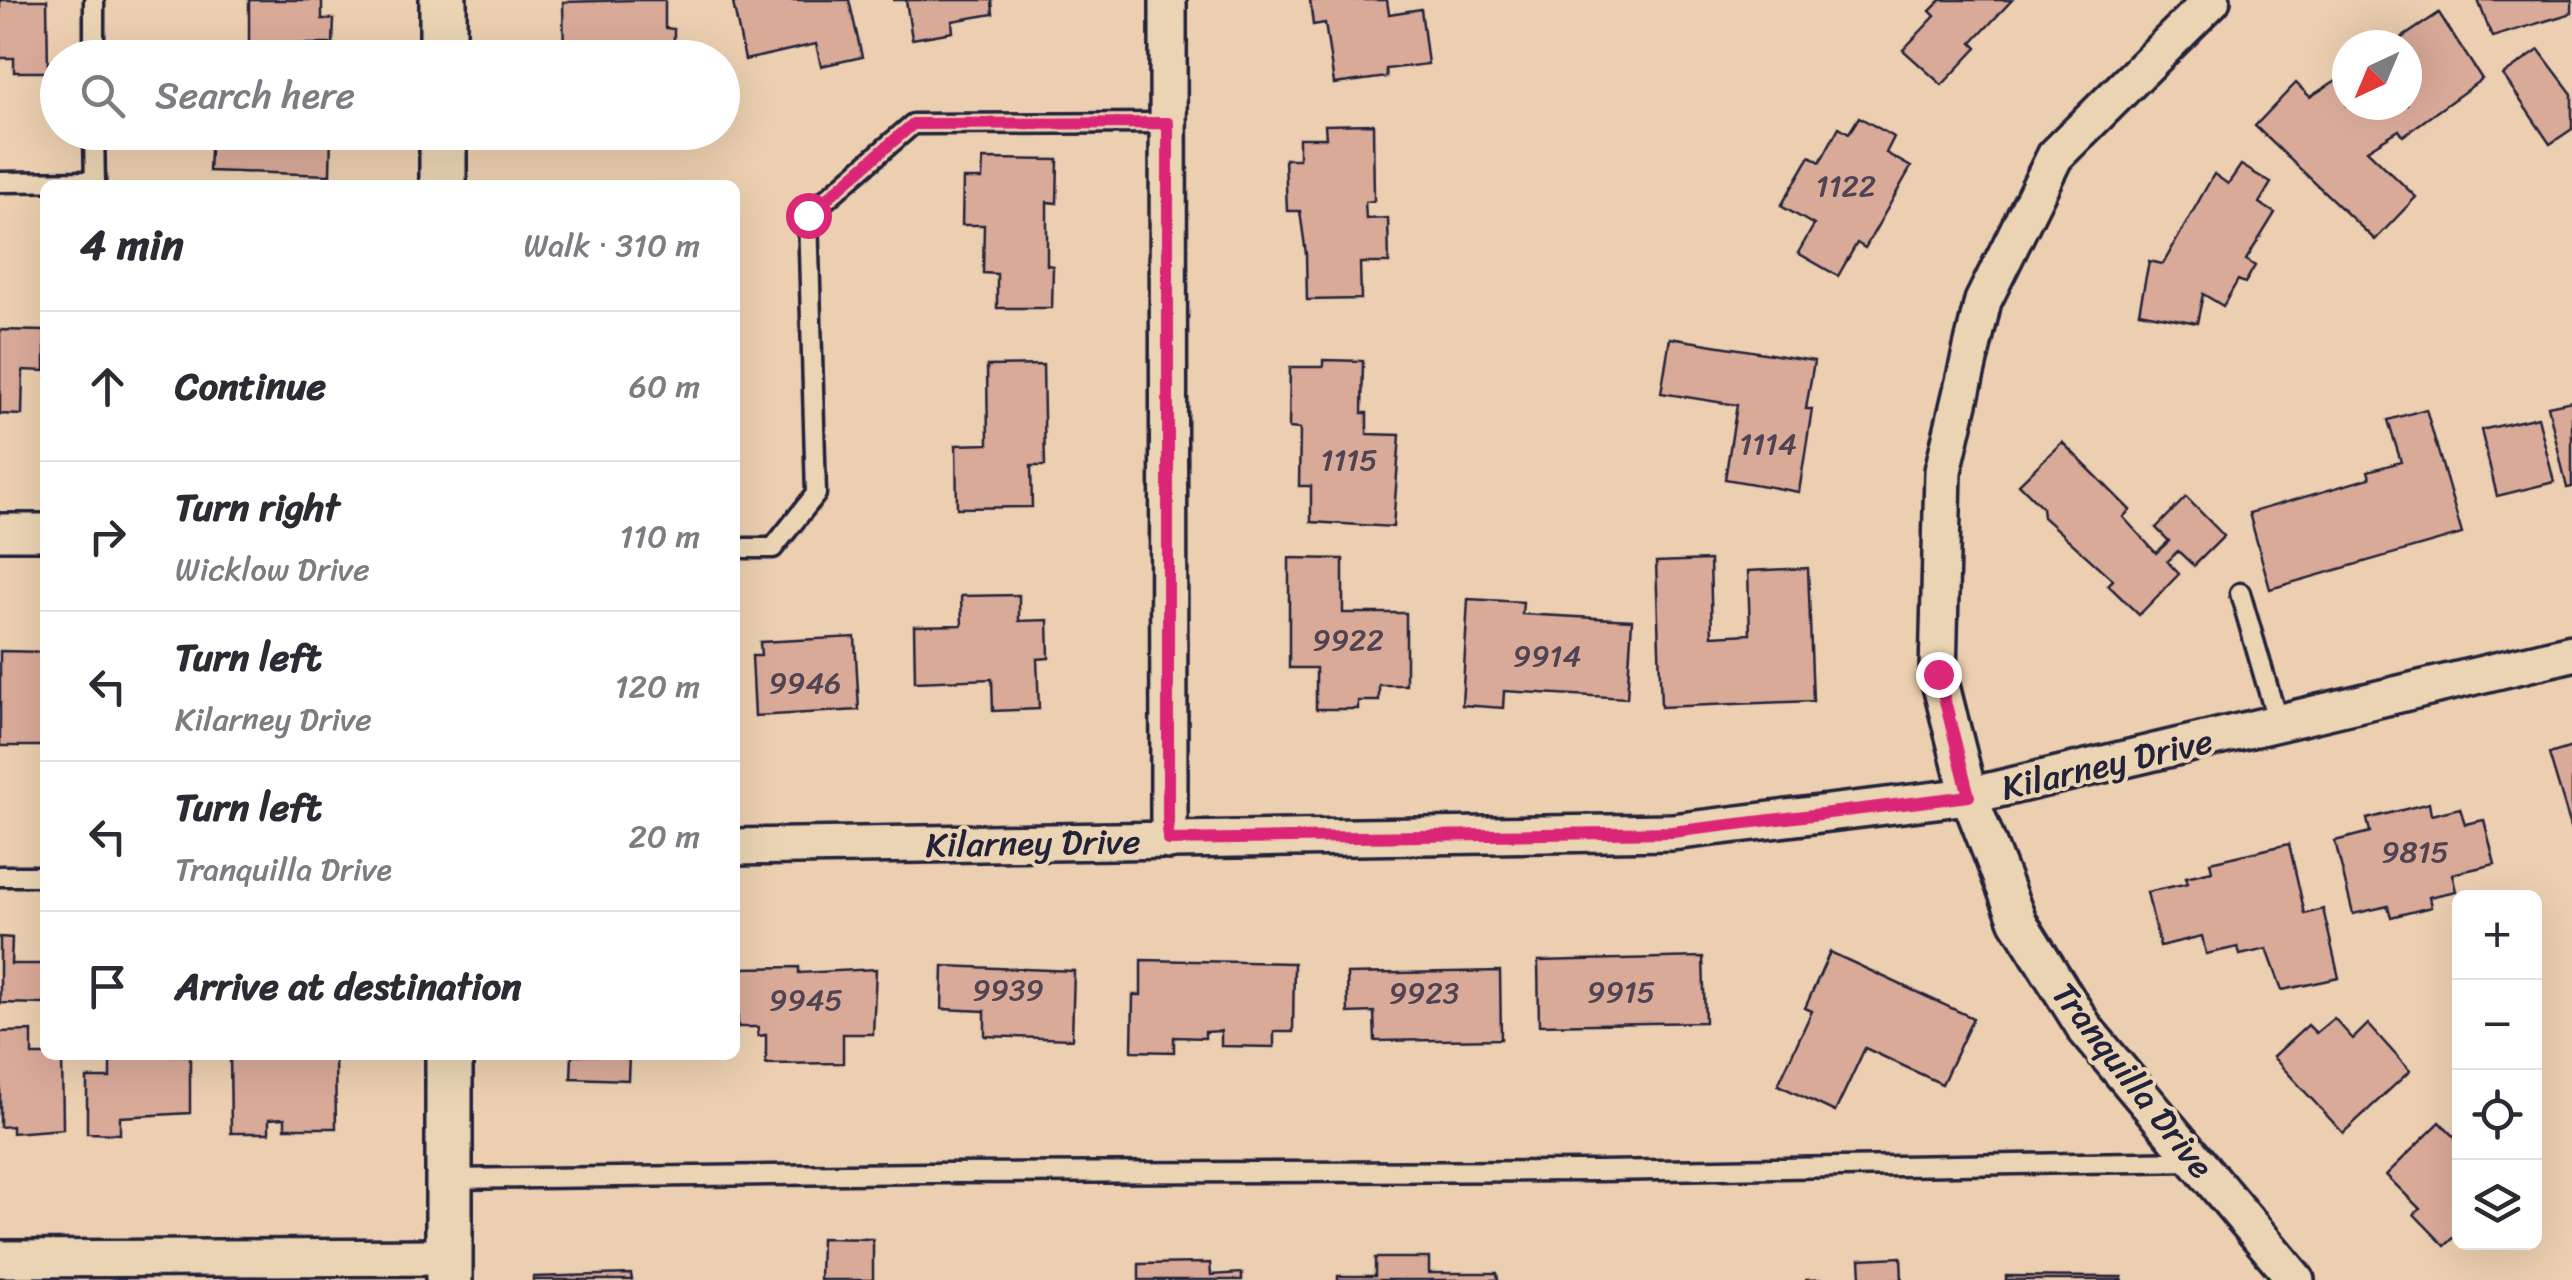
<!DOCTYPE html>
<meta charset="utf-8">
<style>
:root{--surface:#fff;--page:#f7f7f7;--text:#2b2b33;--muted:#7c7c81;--line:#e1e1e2}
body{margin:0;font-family:Sriracha,sans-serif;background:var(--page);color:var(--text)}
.controls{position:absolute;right:30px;bottom:30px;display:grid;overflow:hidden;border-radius:15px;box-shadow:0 10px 40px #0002}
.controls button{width:90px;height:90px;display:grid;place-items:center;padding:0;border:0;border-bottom:2px solid var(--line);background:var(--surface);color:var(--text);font:50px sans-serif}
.compass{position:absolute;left:2332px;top:30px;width:90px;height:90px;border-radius:50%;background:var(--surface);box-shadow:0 10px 40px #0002;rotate:224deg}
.stop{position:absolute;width:30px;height:30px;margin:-22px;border:8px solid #db2777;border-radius:50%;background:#fff}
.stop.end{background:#db2777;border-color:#fff;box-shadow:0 2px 10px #0008}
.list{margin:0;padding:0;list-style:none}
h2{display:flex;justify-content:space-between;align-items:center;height:130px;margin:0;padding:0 40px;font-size:42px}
h2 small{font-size:32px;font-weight:400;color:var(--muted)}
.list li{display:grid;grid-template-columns:65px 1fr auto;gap:30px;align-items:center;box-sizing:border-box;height:150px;padding:0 40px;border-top:2px solid var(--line)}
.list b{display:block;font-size:38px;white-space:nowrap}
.list p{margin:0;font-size:32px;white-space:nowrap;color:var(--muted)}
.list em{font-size:32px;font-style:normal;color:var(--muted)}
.icon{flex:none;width:55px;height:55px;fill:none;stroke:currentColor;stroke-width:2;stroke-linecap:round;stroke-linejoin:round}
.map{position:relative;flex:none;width:2572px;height:1280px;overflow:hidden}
.search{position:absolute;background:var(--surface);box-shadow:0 10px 40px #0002;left:40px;top:40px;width:700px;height:110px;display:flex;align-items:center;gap:25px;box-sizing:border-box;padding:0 35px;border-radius:55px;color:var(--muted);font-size:38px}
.panel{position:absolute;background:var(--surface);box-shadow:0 10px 40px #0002;left:40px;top:180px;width:700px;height:880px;border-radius:15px}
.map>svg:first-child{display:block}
.building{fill:#daaa99;stroke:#22223b;stroke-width:2.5}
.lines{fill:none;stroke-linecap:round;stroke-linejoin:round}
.service-casing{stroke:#22223b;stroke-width:25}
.minor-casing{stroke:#22223b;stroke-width:42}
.tertiary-casing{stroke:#22223b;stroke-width:52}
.service{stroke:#ead4b3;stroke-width:18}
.minor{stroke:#ead4b3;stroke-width:35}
.tertiary{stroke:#ead4b3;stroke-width:45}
.route{stroke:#db2777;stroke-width:12}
.labels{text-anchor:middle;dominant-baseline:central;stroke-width:8;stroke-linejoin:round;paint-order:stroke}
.number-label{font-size:30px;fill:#504452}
.street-label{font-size:35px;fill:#22223b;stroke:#ead4b3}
</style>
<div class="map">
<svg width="2572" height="1280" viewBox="0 0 2572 1280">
<rect width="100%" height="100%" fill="#eccfb0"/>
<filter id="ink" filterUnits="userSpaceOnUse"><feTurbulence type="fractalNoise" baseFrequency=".01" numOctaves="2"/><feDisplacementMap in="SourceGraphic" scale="20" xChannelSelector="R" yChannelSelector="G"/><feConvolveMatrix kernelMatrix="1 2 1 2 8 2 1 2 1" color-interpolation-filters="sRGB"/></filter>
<g filter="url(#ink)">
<g class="building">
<polygon points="0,0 47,0 48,72 14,72 14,58 0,58"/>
<polygon points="249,0 322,0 322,19 334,19 333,44 249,44"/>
<polygon points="634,0 665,0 665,28 674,29 674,58 564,58 563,2"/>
<polygon points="747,0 849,0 862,57 821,66 816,44 745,60 733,3"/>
<polygon points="893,0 992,0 993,14 952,21 953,32 912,39 906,0"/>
<polygon points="1310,0 1387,0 1389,14 1421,9 1428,64 1386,69 1387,77 1334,84 1325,23 1313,25"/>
<polygon points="1941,0 2012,0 1972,43 1977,48 1942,85 1903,50 1935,16 1930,11"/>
<polygon points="2478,0 2572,0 2572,13 2492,37"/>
<polygon points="2439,13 2482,79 2403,136 2399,130 2367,150 2416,197 2375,240 2255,126 2296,83 2310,97 2347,73 2347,105 2407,105 2407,45 2391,45"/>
<polygon points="2539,50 2572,94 2572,129 2550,144 2503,75"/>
<polygon points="1859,117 1894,137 1886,153 1911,167 1865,248 1857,243 1838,276 1798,253 1814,225 1781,206 1810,156 1820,162 1839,127 1849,133"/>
<polygon points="1373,124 1374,201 1365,202 1366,219 1388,218 1389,263 1360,263 1361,299 1307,300 1306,254 1300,211 1287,211 1285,159 1299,159 1299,138 1326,138 1325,125"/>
<polygon points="211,132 331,132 330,175 209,171"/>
<polygon points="983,159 1058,160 1057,203 1047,202 1047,265 1053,266 1052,308 997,308 997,274 983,273 984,225 962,225 963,179 982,179"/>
<polygon points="2241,165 2271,183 2259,203 2275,213 2246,260 2255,266 2245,283 2238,280 2223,306 2203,294 2197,323 2139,312 2149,261 2163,264 2214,174 2228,184"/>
<polygon points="0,330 45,331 45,371 23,370 22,415 0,414"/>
<polygon points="1670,338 1814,361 1806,409 1812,409 1799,492 1725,479 1737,405 1661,393"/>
<polygon points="1323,360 1363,361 1362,413 1367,413 1367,434 1400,435 1393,527 1311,522 1311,486 1299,486 1300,429 1289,428 1290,367 1323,367"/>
<polygon points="1043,365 1045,466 1031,466 1032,507 957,508 956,445 988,444 987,366"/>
<polygon points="2572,401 2572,487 2567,488 2548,406"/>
<polygon points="2426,409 2462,534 2270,589 2249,513 2370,478 2368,471 2401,462 2388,420"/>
<polygon points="2538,417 2554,482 2497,496 2481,430"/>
<polygon points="2062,442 2130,510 2123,517 2156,553 2169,541 2156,528 2186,497 2224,536 2194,566 2178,551 2167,561 2179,574 2139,615 2108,585 2113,580 2043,517 2042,507 2019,484"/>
<polygon points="1289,558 1343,559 1343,613 1406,613 1406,685 1379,685 1379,701 1358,701 1358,709 1316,709 1316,668 1289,668"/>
<polygon points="1710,560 1712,636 1750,634 1748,571 1808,568 1813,701 1661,707 1656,562"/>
<polygon points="1019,595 1019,621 1048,620 1049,658 1037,659 1039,709 993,711 992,679 915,682 914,626 962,625 961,596"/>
<polygon points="1468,599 1523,602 1522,614 1632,620 1627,698 1504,691 1503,708 1462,705"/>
<polygon points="855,637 859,710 755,716 752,656 761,656 760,642"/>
<polygon points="0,651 45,652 45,746 0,746"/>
<polygon points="2572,747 2572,830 2549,754"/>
<polygon points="2429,803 2431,815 2460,808 2465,824 2484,820 2495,864 2452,874 2456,891 2429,897 2431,907 2391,917 2388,906 2353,914 2335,841 2370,832 2367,819"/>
<polygon points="2289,844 2305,914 2323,909 2339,978 2282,990 2267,949 2240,955 2238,947 2206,954 2202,936 2160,946 2147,892 2188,883 2186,877 2212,871 2210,862"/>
<polygon points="0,937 12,938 11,964 45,964 45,1004 0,1003"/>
<polygon points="1830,952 1973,1018 1942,1084 1865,1048 1835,1112 1778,1085 1812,1011 1805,1008"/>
<polygon points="1703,957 1705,1022 1539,1025 1538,961"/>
<polygon points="1141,960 1294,963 1293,1032 1274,1032 1274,1047 1221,1046 1221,1031 1205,1032 1205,1038 1174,1037 1174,1052 1132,1051 1133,995 1141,995"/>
<polygon points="943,966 1074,971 1072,1039 985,1036 985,1011 942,1009"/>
<polygon points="799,967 799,973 876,969 873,1034 843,1034 843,1063 766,1064 766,1035 758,1036 758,1027 738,1027 737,968"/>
<polygon points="1500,971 1501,1039 1375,1041 1374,1012 1348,1013 1347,974"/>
<polygon points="2334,1018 2353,1039 2368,1024 2410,1071 2343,1133 2273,1057 2308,1025 2316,1033"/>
<polygon points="32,1031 32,1055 62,1055 63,1129 12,1133 12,1126 0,1127 0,1032"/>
<polygon points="110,1055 190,1055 190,1113 120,1117 120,1134 87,1133 87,1078 110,1078"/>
<polygon points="230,1055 335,1055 336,1128 285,1128 285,1118 269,1119 269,1133 231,1133"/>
<polygon points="572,1055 629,1055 628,1080 571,1078"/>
<polygon points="2440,1122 2460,1142 2460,1232 2445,1246 2414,1214 2420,1209 2386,1175"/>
<polygon points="821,1238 873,1239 873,1280 820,1280"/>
<polygon points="1901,1257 1902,1280 1805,1280 1861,1278 1860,1259"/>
<polygon points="1375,1258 1429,1258 1429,1273 1497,1273 1498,1280 1338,1280 1338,1276 1375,1276"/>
<polygon points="1210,1263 1211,1275 1242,1273 1242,1280 1139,1280 1139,1264"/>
<polygon points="631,1274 632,1280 533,1280 533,1277"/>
<polygon points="2006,1276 2122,1277 2122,1280 2006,1280"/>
</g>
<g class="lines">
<defs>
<g id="service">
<polyline points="94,0 94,58"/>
<polyline points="94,132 95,185"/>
<polyline points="0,182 95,181"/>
<polyline points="735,548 773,548 816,494 808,215 913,124 1168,123"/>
<polyline points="2240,593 2278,723"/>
<polyline points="0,876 45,876"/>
<polyline points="450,1179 925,1173 1601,1171 2193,1161"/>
</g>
<g id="minor">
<polyline points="1168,0 1169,841"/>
<polyline points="2212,0 2055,156 1983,301 1943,471 1938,674 1969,796 2018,921 2086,1030 2296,1280"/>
<polyline points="0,532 45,532"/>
<polyline points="735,847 1672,832 1969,796 2572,653"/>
<polyline points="0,1259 449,1257"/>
</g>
<g id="tertiary">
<polyline points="443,0 443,58"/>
<polyline points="443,132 443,185"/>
<polyline points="449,1280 449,1055"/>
</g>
</defs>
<use href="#service" class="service-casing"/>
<use href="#minor" class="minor-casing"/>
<use href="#tertiary" class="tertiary-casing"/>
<use href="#service" class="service"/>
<use href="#minor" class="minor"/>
<use href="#tertiary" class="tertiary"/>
</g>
</g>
<g class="lines" filter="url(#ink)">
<polyline class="route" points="808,215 913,124 1168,123 1168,840 1672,832 1969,796 1938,674"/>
</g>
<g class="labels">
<g class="number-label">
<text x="1846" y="186">1122</text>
<text x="1768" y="444">1114</text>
<text x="1349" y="460">1115</text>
<text x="1348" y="640">9922</text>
<text x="1547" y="656">9914</text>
<text x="805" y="683">9946</text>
<text x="2415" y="852">9815</text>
<text x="1008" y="990">9939</text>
<text x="1621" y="992">9915</text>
<text x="1424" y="993">9923</text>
<text x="806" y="1000">9945</text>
</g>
<g class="street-label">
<text transform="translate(2107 764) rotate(-13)">Kilarney Drive</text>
<text transform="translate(1033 843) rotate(-1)">Kilarney Drive</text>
<text transform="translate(2133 1080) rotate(52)">Tranquilla Drive</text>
</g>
</g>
</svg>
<div class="controls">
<button>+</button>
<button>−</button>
<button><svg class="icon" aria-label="locate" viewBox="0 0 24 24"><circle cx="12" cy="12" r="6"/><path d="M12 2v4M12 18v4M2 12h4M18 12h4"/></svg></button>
<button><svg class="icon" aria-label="layers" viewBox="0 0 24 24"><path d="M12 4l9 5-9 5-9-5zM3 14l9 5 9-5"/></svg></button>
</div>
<svg class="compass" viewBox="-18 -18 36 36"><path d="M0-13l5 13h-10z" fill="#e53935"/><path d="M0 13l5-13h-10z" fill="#7c7c81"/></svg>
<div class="stop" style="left:808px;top:215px"></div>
<div class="stop end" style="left:1938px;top:674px"></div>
<div class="search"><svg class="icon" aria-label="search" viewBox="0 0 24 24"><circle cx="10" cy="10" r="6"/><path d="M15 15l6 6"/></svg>Search here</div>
<section class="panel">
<h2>4 min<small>Walk · 310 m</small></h2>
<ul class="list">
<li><svg class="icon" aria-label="ahead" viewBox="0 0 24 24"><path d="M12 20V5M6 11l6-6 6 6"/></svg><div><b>Continue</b></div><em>60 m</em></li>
<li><svg class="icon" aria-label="right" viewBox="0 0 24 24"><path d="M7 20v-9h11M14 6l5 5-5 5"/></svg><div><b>Turn right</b><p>Wicklow Drive</p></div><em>110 m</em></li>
<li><svg class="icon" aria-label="left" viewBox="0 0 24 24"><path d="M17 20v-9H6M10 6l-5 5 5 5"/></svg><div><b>Turn left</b><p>Kilarney Drive</p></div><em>120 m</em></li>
<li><svg class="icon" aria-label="left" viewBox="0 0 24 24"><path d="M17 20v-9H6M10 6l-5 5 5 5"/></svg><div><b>Turn left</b><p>Tranquilla Drive</p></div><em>20 m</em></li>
<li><svg class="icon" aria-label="arrive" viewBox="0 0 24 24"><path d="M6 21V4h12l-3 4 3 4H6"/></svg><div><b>Arrive at destination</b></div></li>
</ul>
</section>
</div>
